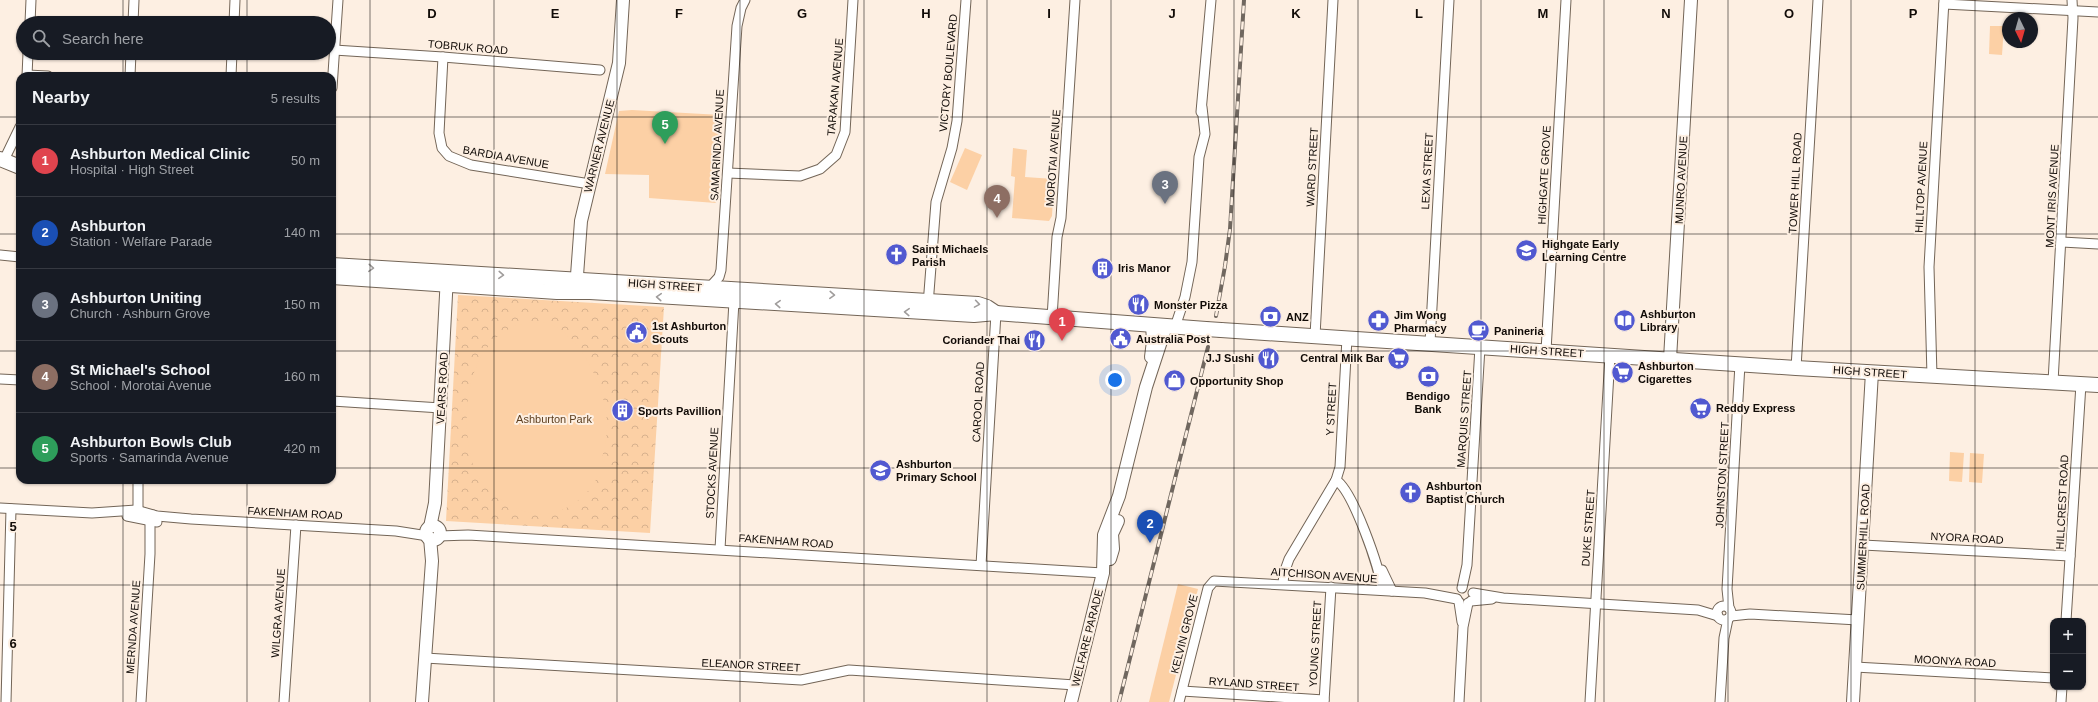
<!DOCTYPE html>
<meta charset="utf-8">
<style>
:root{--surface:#171b24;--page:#242831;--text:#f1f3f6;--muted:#9ea1a6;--line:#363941;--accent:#7c3aed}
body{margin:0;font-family:Helvetica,sans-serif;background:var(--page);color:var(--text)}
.controls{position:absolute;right:12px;bottom:12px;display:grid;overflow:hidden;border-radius:8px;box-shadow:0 1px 3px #0004}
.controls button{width:36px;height:36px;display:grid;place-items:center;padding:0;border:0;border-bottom:1px solid var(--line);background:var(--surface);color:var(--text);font:20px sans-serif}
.compass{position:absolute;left:2002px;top:12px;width:36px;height:36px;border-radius:50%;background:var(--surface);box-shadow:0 1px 3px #0004;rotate:175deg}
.you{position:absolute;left:1115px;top:380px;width:14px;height:14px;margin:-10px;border:3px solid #fff;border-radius:50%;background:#1a73e8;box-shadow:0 0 0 6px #1a73e833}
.badge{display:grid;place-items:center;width:26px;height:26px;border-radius:50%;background:var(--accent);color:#fff;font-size:13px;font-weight:700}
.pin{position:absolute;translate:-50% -33px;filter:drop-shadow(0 1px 2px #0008)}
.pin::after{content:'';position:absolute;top:21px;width:14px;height:12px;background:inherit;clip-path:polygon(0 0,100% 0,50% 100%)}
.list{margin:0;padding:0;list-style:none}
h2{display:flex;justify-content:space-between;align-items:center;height:52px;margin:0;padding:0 16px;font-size:17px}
h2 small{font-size:13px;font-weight:400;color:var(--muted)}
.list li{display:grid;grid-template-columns:26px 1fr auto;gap:12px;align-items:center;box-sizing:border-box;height:72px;padding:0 16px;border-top:1px solid var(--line)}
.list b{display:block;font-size:15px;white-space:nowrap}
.list p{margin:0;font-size:13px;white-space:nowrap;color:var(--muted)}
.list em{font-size:13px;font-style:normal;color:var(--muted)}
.icon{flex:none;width:22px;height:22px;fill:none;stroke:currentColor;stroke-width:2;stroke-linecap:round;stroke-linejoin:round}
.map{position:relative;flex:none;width:2098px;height:702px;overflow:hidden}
.search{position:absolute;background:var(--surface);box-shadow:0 1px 3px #0004;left:16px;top:16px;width:320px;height:44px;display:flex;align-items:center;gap:10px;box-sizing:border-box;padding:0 14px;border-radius:22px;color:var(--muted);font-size:15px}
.panel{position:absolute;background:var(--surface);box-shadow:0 1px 3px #0004;left:16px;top:72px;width:320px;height:412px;border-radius:12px}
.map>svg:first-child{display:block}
.park{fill:url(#park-crowns)}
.pitch{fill:#fcd0a5}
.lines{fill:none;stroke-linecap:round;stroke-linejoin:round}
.street-casing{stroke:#736557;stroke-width:11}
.secondary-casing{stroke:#736557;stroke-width:14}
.primary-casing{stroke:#736557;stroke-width:16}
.street{stroke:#fff;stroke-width:9}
.secondary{stroke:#fff;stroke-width:12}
.primary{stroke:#fff;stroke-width:14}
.rail-casing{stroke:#70675f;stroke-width:4}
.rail{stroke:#fdefe2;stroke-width:2.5;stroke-dasharray:8;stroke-linecap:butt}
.primary-bridge-casing{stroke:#736557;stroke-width:16;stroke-linecap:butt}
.primary-bridge{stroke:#fff;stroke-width:14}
.oneway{stroke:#a09d9c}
.grid{fill:none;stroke:#110b07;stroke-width:1;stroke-opacity:0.55}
.labels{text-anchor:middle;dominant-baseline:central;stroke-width:4;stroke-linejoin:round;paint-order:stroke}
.street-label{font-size:11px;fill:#110b07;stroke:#fdefe2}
.poi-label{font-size:11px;font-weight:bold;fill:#110b07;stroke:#fdefe2;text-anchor:start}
.park-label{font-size:11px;fill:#5d3f1f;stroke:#fdefe2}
.grid-label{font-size:13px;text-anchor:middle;font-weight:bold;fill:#110b07;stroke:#fdefe2;stroke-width:4;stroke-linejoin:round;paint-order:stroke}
</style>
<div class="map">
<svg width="2098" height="702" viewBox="0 0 2098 702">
<defs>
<pattern id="park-crowns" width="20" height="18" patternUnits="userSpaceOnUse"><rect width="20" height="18" fill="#fcd0a5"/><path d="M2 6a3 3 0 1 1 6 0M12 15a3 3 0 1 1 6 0" fill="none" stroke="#d7b18d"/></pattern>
</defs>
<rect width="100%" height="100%" fill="#fdefe2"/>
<polygon class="park" points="458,295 664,307 650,533 446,521"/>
<g class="pitch">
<polygon points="1990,26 2004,26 2002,55 1989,54"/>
<polygon points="632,110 721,115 716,203 649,198 649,175 605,174 619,111"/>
<polygon points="965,148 982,155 967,190 950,182"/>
<polygon points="1013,148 1027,150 1025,177 1054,179 1052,216 1049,221 1012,218 1015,177 1011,176"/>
<path d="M541,322C578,327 606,388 607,421C608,435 604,447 602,460L618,473L608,484L598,476C589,495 568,512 546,514C533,515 520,511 509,504C498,498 488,492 481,481C471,467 468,446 467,429C464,380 483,321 541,322Z"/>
<polygon points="1950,452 1964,453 1962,482 1949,481"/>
<polygon points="1970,453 1984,454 1982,483 1969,482"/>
<polygon points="1178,584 1198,589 1169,702 1149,702"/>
</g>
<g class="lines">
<defs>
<g id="street">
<polyline points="1944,4 2098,12"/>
<polyline points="30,23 31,0"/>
<polyline points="133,23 134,0"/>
<polyline points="234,23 235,0"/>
<polyline points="334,50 443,57 600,70"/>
<polyline points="443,57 439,133 442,148 449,156 471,165 590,184"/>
<polyline points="27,75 48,76"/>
<polyline points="27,76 28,53"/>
<polyline points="130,76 131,53"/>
<polyline points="231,76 232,53"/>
<polyline points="332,88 338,0"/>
<polyline points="1201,112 1211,0"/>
<polyline points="4,160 20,127"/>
<polyline points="728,173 800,176 820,169 836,155 845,132 853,0"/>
<polyline points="2062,242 2098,244"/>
<polyline points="0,255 20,257"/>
<polyline points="709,288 719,277 721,270 737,26 741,8 745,0"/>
<polyline points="928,305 936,202 952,148 957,121 966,0"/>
<polyline points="1052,318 1057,237 1061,218 1075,0"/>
<polyline points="1175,327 1185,297 1192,262 1199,157 1205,134 1202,107"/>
<polyline points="1315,336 1333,0"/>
<path d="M1347,338L1340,467L1336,480C1353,491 1380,568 1382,590"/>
<polyline points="1430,343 1449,0"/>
<polyline points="1546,351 1566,0"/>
<polyline points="1796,368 1818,0"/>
<polyline points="1932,376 1929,267 1944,0"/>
<polyline points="0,379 20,380"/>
<polyline points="2053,382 2073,18 2072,0"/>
<polyline points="332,401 441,408"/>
<polyline points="0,508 92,513 136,510 157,516 191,519 396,531 428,536"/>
<polyline points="136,515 138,508 138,480"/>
<polyline points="127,516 157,522"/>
<polyline points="439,536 468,535 1103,573"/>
<polyline points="1863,545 2070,556"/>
<polyline points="720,549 734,301"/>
<polyline points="981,565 996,313"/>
<polyline points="1382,570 1392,591"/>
<polyline points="1283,584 1284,573 1289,559 1336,480"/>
<polyline points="1462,588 1467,565 1480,347"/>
<polyline points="1473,593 1503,598 1698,610 1718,616"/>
<polyline points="1471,601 1492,599"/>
<polyline points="1459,602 1462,622"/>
<circle cx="1724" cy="613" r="7"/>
<polyline points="1729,608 1727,589 1740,364"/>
<polyline points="1731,616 1750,614 1858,620"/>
<polyline points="2066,621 2081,384"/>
<polyline points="425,658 801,680 849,670 1075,685"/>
<polyline points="1855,667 2053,678"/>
<polyline points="1182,691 1324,700"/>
<polyline points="6,702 11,509"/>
<polyline points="141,702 150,554 150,524 153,515"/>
<polyline points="284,702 296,525"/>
<polyline points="1179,702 1208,588 1214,581 1425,593 1457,599"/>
<polyline points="1324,702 1331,587"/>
<polyline points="1459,702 1463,627 1468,603"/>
<polyline points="1590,702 1610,355"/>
<polyline points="1720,702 1724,638 1728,619"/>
<polyline points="2061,702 2062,687"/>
</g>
<g id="secondary">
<polyline points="576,289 581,221 619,63 623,0"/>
<polyline points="1151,357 1153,341 1152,325"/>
<polyline points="1670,359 1691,0"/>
<circle cx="433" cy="533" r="7"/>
<polyline points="430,527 435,503 447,276"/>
<polyline points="1110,559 1113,549 1112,534 1118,521"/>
<polyline points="422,702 432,561 430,538"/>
<polyline points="1071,702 1103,573 1104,535 1119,496 1146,387 1166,326"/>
<polyline points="1853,702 1872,372"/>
</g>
<g id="primary">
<polyline points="0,159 20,167"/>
<polyline points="332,265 978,304 987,307 996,313"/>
<polyline points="332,277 557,292 590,292 974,315 996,313 1206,329"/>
<polyline points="1221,330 1796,368 2098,385"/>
</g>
</defs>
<use href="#street" class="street-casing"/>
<use href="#secondary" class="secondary-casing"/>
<use href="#primary" class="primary-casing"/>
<use href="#street" class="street"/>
<use href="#secondary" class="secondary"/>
<use href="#primary" class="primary"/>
<defs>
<g id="rail">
<polyline points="1216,316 1225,266 1230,229 1244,0"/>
<polyline points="1119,702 1208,347"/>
</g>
</defs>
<use href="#rail" class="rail-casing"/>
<use href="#rail" class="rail"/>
<defs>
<polyline id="primary-bridge" points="1206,329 1221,330"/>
</defs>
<use href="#primary-bridge" class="primary-bridge-casing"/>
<use href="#primary-bridge" class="primary-bridge"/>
</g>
<defs><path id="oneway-chevron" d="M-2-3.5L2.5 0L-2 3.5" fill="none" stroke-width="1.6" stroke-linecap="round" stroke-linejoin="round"/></defs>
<g class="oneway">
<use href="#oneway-chevron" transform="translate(371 268) rotate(4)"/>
<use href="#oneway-chevron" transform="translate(501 275) rotate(3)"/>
<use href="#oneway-chevron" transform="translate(832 295) rotate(3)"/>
<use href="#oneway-chevron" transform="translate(659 297) rotate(-176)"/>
<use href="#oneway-chevron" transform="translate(778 304) rotate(-177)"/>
<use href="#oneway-chevron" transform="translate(977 304) rotate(9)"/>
<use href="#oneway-chevron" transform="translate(907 312) rotate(-177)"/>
</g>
<path class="grid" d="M123,0V23M247,0V23M370,0V702M494,0V702M617,0V702M740,0V702M864,0V702M987,0V702M1111,0V702M1234,0V702M1358,0V702M1481,0V702M1604,0V702M1728,0V702M1851,0V702M1975,0V702M123,53V76M247,53V76M0,117H20M332,117H2098M0,234H20M332,234H2098M0,351H20M332,351H2098M0,468H20M332,468H2098M123,480V702M247,480V702M0,585H2098"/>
<defs>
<symbol id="school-disc" viewBox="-11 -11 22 22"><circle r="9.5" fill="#5159d0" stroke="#fdefe2"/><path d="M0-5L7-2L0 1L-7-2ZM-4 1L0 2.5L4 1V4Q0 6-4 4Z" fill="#fff"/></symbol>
<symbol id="church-disc" viewBox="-11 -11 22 22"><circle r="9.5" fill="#5159d0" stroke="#fdefe2"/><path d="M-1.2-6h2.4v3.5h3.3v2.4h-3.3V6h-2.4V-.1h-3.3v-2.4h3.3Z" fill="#fff"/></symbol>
<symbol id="building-disc" viewBox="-11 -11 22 22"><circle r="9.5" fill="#5159d0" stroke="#fdefe2"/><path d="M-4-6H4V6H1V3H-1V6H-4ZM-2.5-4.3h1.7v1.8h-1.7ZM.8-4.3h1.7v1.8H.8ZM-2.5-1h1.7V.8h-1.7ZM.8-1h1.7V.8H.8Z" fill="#fff"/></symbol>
<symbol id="restaurant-disc" viewBox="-11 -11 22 22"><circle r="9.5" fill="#5159d0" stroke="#fdefe2"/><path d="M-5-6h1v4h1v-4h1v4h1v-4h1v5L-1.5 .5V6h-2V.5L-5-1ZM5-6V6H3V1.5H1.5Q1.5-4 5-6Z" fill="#fff"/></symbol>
<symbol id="bank-disc" viewBox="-11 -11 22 22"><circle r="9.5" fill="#5159d0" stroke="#fdefe2"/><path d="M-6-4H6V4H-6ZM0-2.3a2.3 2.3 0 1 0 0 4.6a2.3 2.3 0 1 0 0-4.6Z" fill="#fff"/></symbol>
<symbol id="library-disc" viewBox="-11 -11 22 22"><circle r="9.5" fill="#5159d0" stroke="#fdefe2"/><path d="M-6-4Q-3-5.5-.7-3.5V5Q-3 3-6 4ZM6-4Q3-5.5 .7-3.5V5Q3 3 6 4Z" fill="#fff"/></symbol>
<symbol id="pharmacy-disc" viewBox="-11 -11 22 22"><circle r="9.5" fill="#5159d0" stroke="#fdefe2"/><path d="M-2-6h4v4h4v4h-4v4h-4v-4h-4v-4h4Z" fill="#fff"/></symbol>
<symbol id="cafe-disc" viewBox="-11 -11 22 22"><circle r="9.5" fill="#5159d0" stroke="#fdefe2"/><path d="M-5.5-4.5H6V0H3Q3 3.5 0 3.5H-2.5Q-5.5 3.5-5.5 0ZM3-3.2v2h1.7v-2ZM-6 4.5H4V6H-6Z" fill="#fff"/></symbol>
<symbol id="civic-disc" viewBox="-11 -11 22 22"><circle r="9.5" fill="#5159d0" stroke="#fdefe2"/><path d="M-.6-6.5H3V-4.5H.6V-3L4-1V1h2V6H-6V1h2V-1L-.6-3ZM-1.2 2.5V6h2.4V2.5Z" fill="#fff"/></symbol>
<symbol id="supermarket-disc" viewBox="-11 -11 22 22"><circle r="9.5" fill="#5159d0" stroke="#fdefe2"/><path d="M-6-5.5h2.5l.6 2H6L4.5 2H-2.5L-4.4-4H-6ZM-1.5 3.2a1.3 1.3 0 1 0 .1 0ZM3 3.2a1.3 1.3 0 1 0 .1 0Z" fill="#fff"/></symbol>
<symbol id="shop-disc" viewBox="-11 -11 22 22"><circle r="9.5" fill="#5159d0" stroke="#fdefe2"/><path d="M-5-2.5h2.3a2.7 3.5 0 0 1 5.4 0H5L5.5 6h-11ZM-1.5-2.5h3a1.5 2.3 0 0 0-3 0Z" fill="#fff"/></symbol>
</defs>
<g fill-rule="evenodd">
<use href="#school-disc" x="1514" y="238" width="25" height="25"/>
<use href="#church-disc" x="884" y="242" width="25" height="25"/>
<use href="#building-disc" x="1090" y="256" width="25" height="25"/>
<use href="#restaurant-disc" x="1126" y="292" width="25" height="25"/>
<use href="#bank-disc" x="1258" y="304" width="25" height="25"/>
<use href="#library-disc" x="1612" y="308" width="25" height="25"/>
<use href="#pharmacy-disc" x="1366" y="308" width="25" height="25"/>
<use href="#cafe-disc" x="1466" y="318" width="25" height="25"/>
<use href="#civic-disc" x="624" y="320" width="25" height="25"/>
<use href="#civic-disc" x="1108" y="326" width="25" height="25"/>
<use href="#restaurant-disc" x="1022" y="328" width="25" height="25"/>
<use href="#restaurant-disc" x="1256" y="346" width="25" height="25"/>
<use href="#supermarket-disc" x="1386" y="346" width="25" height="25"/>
<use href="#supermarket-disc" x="1610" y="360" width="25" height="25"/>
<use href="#bank-disc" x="1416" y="364" width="25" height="25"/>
<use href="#shop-disc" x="1162" y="368" width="25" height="25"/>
<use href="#supermarket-disc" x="1688" y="396" width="25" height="25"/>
<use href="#building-disc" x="610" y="398" width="25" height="25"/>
<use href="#school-disc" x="868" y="458" width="25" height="25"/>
<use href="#church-disc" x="1398" y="480" width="25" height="25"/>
</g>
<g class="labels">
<g class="street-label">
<text transform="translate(468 47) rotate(5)">TOBRUK ROAD</text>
<text transform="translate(948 73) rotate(-85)">VICTORY BOULEVARD</text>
<text transform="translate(835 87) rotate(-85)">TARAKAN AVENUE</text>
<text transform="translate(717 145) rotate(-87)">SAMARINDA AVENUE</text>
<text transform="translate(599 146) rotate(-76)">WARNER AVENUE</text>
<text transform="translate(506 157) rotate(10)">BARDIA AVENUE</text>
<text transform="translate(1053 158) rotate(-86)">MOROTAI AVENUE</text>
<text transform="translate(1312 167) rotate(-87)">WARD STREET</text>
<text transform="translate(1427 171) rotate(-87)">LEXIA STREET</text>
<text transform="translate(1544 175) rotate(-87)">HIGHGATE GROVE</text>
<text transform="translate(1681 180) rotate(-87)">MUNRO AVENUE</text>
<text transform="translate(1795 183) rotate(-87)">TOWER HILL ROAD</text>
<text transform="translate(1921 187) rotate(-87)">HILLTOP AVENUE</text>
<text transform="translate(2052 196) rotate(-87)">MONT IRIS AVENUE</text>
<text transform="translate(665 285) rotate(4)">HIGH STREET</text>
<text transform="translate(1547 351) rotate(4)">HIGH STREET</text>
<text transform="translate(1870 372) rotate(4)">HIGH STREET</text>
<text transform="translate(442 388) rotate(-87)">VEARS ROAD</text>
<text transform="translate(978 402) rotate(-87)">CAROOL ROAD</text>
<text transform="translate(1331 409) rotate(-87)">Y STREET</text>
<text transform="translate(1464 419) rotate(-86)">MARQUIS STREET</text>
<text transform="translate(712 473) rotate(-87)">STOCKS AVENUE</text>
<text transform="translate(1722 475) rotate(-87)">JOHNSTON STREET</text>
<text transform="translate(2062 502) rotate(-87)">HILLCREST ROAD</text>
<text transform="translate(295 513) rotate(3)">FAKENHAM ROAD</text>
<text transform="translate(1588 528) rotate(-86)">DUKE STREET</text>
<text transform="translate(1863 537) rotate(-87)">SUMMERHILL ROAD</text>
<text transform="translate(1967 538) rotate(3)">NYORA ROAD</text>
<text transform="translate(786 541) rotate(4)">FAKENHAM ROAD</text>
<text transform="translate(1324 575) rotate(4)">AITCHISON AVENUE</text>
<text transform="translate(278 613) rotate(-86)">WILGRA AVENUE</text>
<text transform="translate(133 627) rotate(-86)">MERNDA AVENUE</text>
<text transform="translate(1184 634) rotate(-76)">KELVIN GROVE</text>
<text transform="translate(1087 638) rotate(-76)">WELFARE PARADE</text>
<text transform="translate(1315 644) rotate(-87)">YOUNG STREET</text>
<text transform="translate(1955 661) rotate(3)">MOONYA ROAD</text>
<text transform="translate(751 665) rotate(3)">ELEANOR STREET</text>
<text transform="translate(1254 684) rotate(4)">RYLAND STREET</text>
</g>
<g class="poi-label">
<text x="1542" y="244">Highgate Early<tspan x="1542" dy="13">Learning Centre</tspan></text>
<text x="912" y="249">Saint Michaels<tspan x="912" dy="13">Parish</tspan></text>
<text x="1118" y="268">Iris Manor</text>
<text x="1154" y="305">Monster Pizza</text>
<text x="1640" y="314">Ashburton<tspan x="1640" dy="13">Library</tspan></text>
<text x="1394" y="315">Jim Wong<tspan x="1394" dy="13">Pharmacy</tspan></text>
<text x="1286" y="317">ANZ</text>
<text x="652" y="326">1st Ashburton<tspan x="652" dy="13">Scouts</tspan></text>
<text x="1494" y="331">Panineria</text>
<text x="1136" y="339">Australia Post</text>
<text x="1020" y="340" text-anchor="end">Coriander Thai</text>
<text x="1254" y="358" text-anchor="end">J.J Sushi</text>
<text x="1384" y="358" text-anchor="end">Central Milk Bar</text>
<text x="1638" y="366">Ashburton<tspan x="1638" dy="13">Cigarettes</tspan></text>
<text x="1190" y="381">Opportunity Shop</text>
<text x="1428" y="396" text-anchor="middle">Bendigo<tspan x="1428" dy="13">Bank</tspan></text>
<text x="1716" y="408">Reddy Express</text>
<text x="638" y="411">Sports Pavillion</text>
<text x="896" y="464">Ashburton<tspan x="896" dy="13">Primary School</tspan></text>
<text x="1426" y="486">Ashburton<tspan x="1426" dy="13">Baptist Church</tspan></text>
</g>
<g class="park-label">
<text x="554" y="419">Ashburton Park</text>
</g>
</g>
<g class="grid-label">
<text x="432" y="18">D</text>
<text x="555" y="18">E</text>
<text x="679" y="18">F</text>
<text x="802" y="18">G</text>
<text x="926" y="18">H</text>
<text x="1049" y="18">I</text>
<text x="1172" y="18">J</text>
<text x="1296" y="18">K</text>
<text x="1419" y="18">L</text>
<text x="1543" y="18">M</text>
<text x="1666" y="18">N</text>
<text x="1789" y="18">O</text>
<text x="1913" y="18">P</text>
<text x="13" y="531">5</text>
<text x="13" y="648">6</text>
</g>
</svg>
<div class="controls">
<button>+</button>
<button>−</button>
</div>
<svg class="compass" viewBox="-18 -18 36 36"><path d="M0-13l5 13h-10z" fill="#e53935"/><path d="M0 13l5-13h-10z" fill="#9ea1a6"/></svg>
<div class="you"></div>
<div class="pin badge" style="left:1062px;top:341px;background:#e0444e">1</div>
<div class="pin badge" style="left:1150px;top:543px;background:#1a4fb4">2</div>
<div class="pin badge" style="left:1165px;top:204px;background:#6b7280">3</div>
<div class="pin badge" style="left:997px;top:218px;background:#8d6e63">4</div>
<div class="pin badge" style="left:665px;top:144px;background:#2e9e5b">5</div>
<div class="search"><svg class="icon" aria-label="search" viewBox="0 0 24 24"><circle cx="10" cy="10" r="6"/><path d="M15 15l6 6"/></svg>Search here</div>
<section class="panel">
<h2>Nearby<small>5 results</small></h2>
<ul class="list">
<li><span class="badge" style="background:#e0444e">1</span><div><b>Ashburton Medical Clinic</b><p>Hospital · High Street</p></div><em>50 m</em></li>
<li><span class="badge" style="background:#1a4fb4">2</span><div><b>Ashburton</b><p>Station · Welfare Parade</p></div><em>140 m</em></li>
<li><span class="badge" style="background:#6b7280">3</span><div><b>Ashburton Uniting</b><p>Church · Ashburn Grove</p></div><em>150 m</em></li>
<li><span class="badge" style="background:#8d6e63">4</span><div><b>St Michael's School</b><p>School · Morotai Avenue</p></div><em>160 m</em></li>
<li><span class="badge" style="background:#2e9e5b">5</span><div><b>Ashburton Bowls Club</b><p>Sports · Samarinda Avenue</p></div><em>420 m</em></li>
</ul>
</section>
</div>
